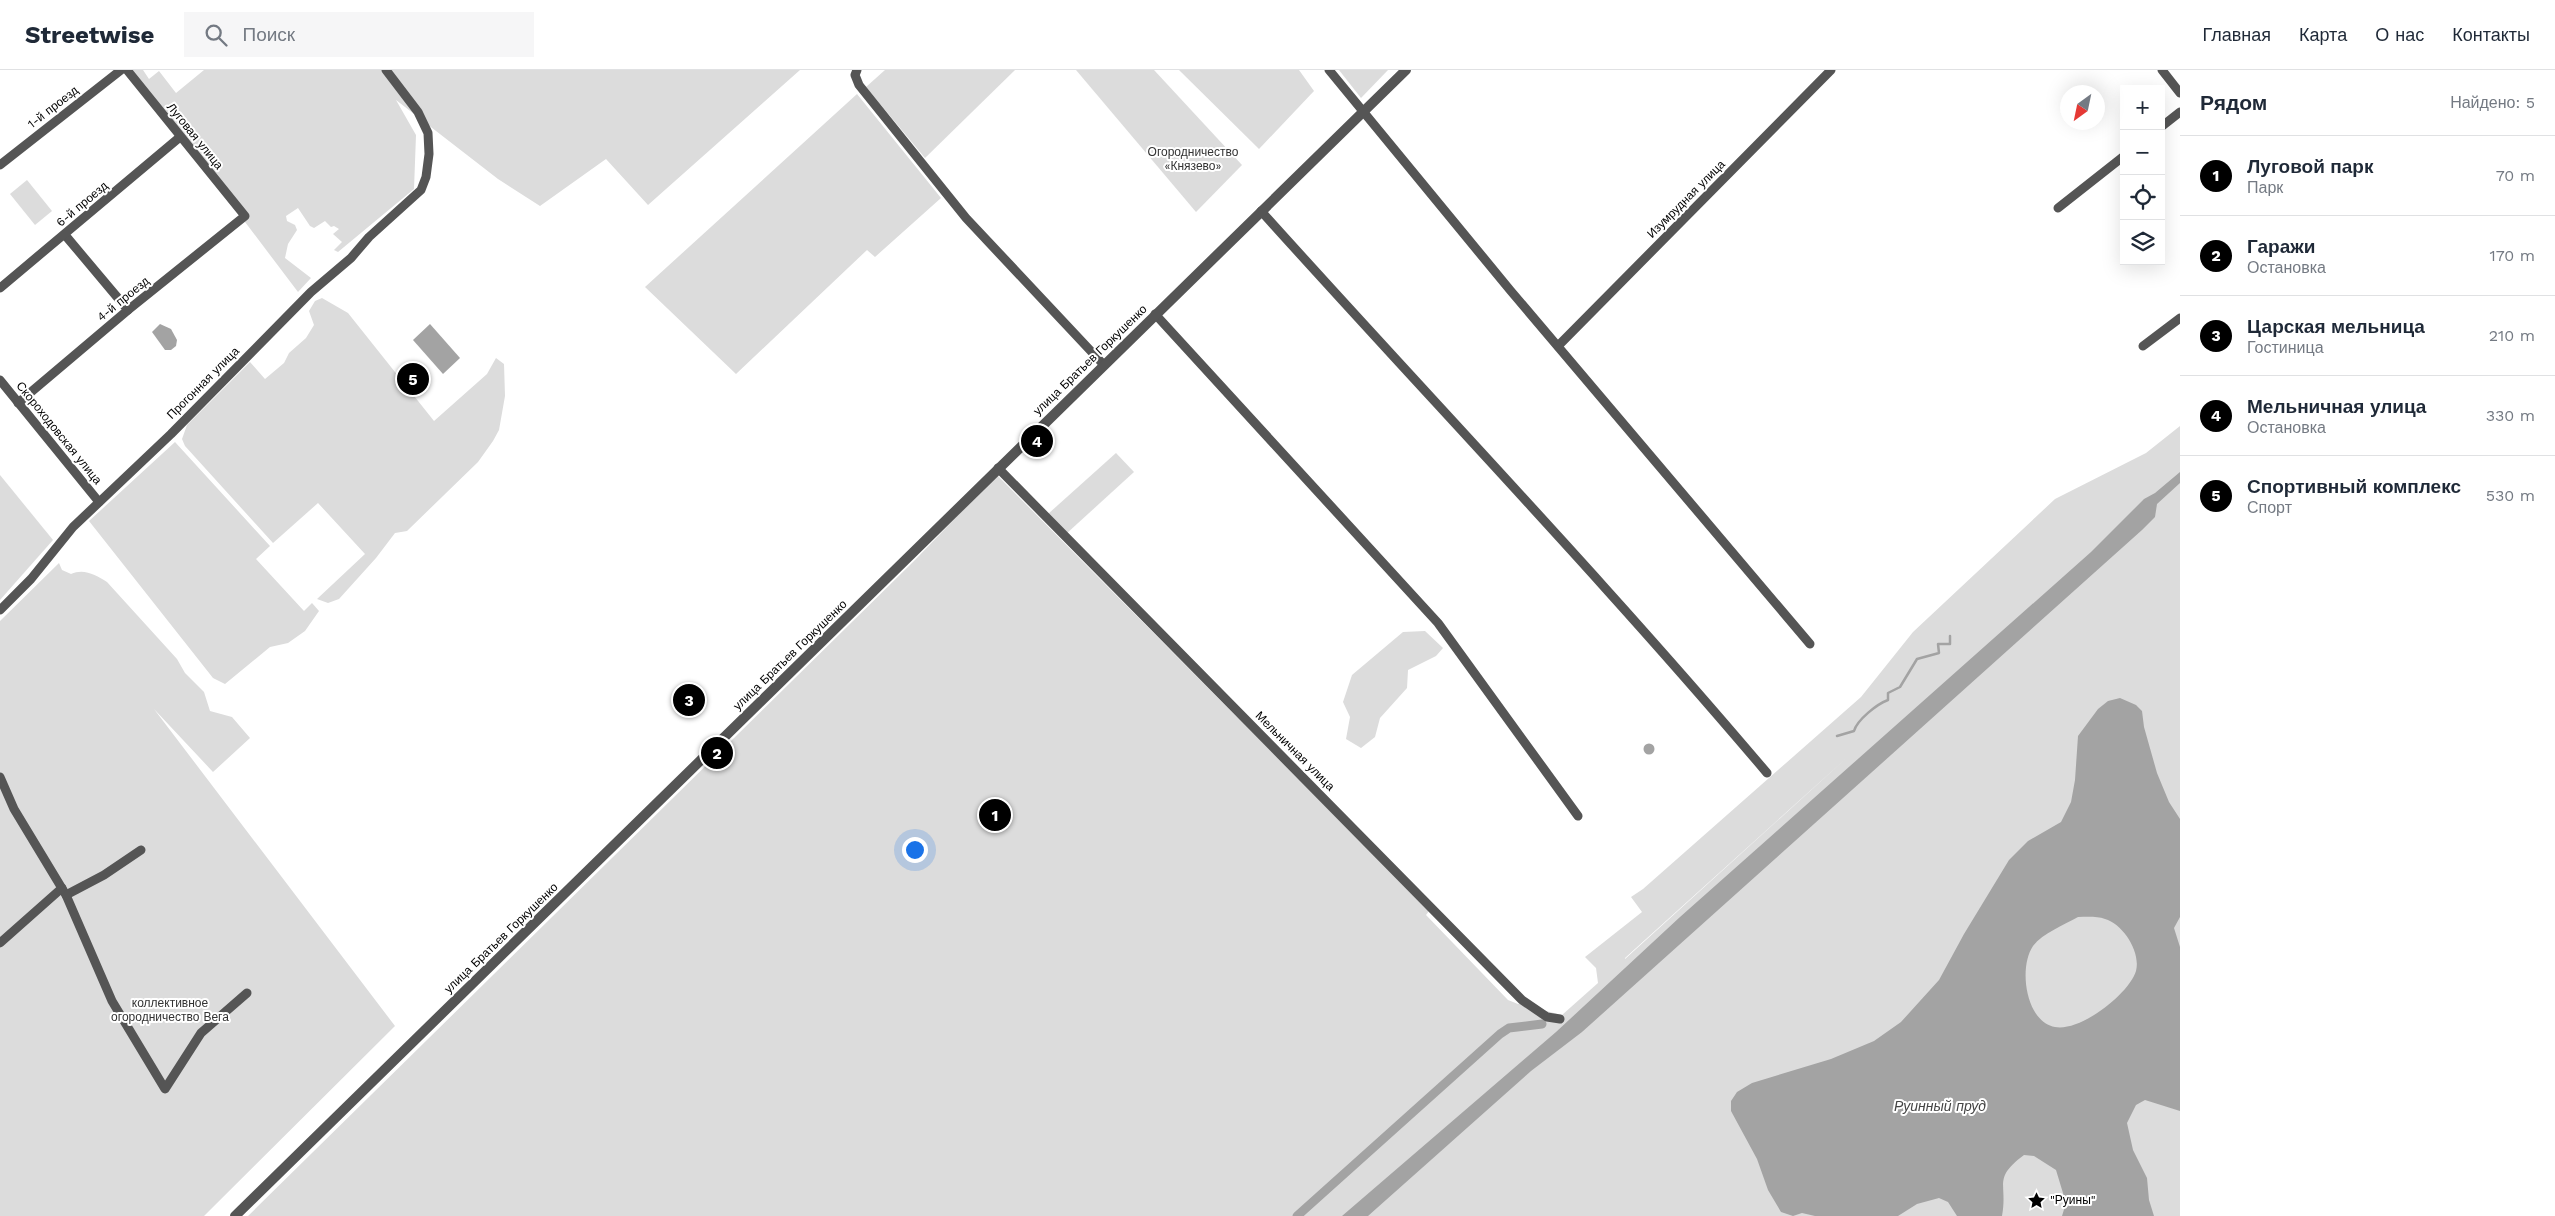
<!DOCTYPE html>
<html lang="ru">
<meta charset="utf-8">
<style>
:root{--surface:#fff;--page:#f6f6f7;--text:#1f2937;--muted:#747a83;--line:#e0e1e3;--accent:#000}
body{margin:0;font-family:"Work Sans",sans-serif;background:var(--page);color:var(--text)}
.controls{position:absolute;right:15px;top:15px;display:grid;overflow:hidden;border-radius:0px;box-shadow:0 5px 20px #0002}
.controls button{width:45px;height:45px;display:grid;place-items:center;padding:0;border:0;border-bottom:1px solid var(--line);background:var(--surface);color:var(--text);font:25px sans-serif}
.compass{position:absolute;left:2060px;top:15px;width:45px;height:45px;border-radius:50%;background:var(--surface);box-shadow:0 5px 20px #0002;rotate:213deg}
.you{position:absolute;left:914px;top:779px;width:18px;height:18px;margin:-12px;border:4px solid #fff;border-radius:50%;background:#1a73e8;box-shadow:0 0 0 8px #1a73e833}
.badge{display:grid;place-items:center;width:32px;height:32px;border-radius:50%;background:var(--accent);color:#fff;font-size:16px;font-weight:700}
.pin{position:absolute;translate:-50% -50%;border:2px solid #fff;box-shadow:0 1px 5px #0006}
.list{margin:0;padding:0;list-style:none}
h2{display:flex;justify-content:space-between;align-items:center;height:65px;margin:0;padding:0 20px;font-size:21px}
h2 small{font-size:16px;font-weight:400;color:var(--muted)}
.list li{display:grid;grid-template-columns:32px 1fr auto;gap:15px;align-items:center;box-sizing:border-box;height:80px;padding:0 20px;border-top:1px solid var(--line)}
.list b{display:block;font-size:19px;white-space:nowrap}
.list p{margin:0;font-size:16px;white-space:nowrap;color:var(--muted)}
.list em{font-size:16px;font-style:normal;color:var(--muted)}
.icon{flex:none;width:28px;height:28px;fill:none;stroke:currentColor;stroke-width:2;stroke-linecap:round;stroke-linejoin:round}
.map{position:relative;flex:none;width:2180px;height:1146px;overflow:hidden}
header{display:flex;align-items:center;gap:30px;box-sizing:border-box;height:70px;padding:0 25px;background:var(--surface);border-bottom:1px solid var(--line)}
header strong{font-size:24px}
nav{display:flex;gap:28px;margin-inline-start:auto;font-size:18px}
.search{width:350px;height:45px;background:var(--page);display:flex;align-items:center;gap:12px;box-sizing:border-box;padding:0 18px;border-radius:0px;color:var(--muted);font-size:19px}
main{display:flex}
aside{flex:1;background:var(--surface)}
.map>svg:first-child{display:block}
.green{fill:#dcdcdc;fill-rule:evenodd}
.water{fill:#a3a3a3;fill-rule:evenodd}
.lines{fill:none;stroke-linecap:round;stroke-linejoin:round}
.stream{stroke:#a3a3a3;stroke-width:2.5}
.canal{stroke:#a3a3a3;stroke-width:9}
.minor{stroke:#555;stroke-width:9}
.tertiary{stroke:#555;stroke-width:10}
.labels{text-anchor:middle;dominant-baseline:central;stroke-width:4;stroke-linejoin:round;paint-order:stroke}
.street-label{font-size:12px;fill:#000;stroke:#fff}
.park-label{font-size:12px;fill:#333;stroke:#fff}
.poi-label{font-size:12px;fill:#000;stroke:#fff;text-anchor:start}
.water-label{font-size:14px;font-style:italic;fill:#444;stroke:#fff}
</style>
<header>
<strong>Streetwise</strong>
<div class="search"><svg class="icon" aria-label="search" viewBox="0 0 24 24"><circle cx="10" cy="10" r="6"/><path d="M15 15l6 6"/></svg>Поиск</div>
<nav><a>Главная</a><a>Карта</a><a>О нас</a><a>Контакты</a></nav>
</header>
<main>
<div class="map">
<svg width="2180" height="1146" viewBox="0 0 2180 1146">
<rect width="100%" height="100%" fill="#fff"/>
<g class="green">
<polygon points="130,0 143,0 149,9 159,1 176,23 204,0 800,0 648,135 606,89 540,136 498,109 396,30 416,65 414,119 338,182 334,180 342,172 333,164 339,159 334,156 331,157 325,151 314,158 310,156 298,138 286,146 287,151 295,155 297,160 288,174 285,188 311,208 298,222"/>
<polygon points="885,0 1015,0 925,88 866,17"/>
<polygon points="1076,0 1154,0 1242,95 1196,142"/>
<polygon points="1179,0 1299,0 1314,21 1259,79"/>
<polygon points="1339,0 1388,0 1361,28"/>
<polygon points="857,24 941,128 875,187 867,180 736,304 645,217"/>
<polygon points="27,110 52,141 35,155 10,124"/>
<polygon points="322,228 348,243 434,351 487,304 496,288 504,294 505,326 499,360 493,371 478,392 407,461 395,463 376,488 339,529 328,533 317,529 365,484 318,433 273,473 185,376 182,369 187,355 250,292 265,309 284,293 289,283 306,268 314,255 309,241 315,231"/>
<path d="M2180,356V1146H248L914,491L997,405L1429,841L1426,845L1508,930L1518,934H1533L1546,941L1562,945L1598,913L1596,898L1585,887L1642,842L1631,827L1643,819L1861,627L1913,562L2055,429L2146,383ZM1852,683L1625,889V888Z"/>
<polygon points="175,372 270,476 256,489 304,541 312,533 319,541 305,561 288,573 270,577 225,614 213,608 89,451"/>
<polygon points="1116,383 1134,402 1066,464 1048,444"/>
<polygon points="0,405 53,470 0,530"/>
<path d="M59,493L62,500L71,504C84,498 96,505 107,512L177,589L185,603L204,622L210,641L232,647L250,668L213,702L154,639L395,956L204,1146H0V551Z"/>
<polygon points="1425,561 1443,578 1436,586 1408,600 1407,618 1380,648 1375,667 1361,678 1346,669 1350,647 1343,632 1352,605 1403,562"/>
</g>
<g class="water">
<polygon points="160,254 171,259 177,270 176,276 171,280 165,280 152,262"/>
<polygon points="430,254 460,288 443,304 413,270"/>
<polygon points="2180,402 2180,413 2157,434 2155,447 2142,460 1582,962 1531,1001 1368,1146 1342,1146 1556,962 1680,847 2091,482 2144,429 2155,423"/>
<path d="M2120,628L2136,635L2142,641L2144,657L2157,703L2169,732L2180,749V847L2174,858L2180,877V1041L2145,1030L2136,1035L2127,1053L2133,1080L2147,1108L2149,1130L2154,1146H2062L2066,1133L2056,1100L2034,1086L2024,1085C1992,1109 2008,1113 2002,1146H1957L1948,1132L1939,1128L1917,1134L1898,1146H1815L1802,1143L1793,1146L1781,1142L1768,1120L1757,1089L1731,1041V1031L1737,1022L1752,1013L1831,989L1874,971L1901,952L1939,910L1964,864L2009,790L2028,771L2061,752L2071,732L2075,710L2078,666L2098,639L2108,631ZM2078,847C2086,847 2097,846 2105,849C2123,854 2141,882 2136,901C2129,924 2080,962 2055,957C2026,952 2018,898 2033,876C2043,863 2064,855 2078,847Z"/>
<circle cx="1649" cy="679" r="5.5"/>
</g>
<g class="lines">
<path class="stream" d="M1837,666L1854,661C1857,650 1877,634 1888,630V623L1900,617L1917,589L1939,583L1938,574H1950V566"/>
<polyline class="canal" points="1297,1146 1500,964 1509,958 1542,954"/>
<g class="minor">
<polyline points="857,0 855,5 859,15 966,148 1103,294"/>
<polyline points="1329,0 1510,220 1810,574"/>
<polyline points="2162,0 2180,23"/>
<polyline points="2161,57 2180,42"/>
<polyline points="0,95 121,0"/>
<polyline points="2058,138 2124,86"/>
<path d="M1261,141C1430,329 1604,510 1767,703"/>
<polyline points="65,165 128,240"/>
<polyline points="0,218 180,67"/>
<polyline points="1155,244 1438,553 1578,746"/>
<polyline points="1558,276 1831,0"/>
<polyline points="2143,276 2180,248"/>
<polyline points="0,310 99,432"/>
<polyline points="18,333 128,240 245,146 127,0"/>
<polyline points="998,398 1522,930 1547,947 1560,949"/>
<polyline points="0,540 31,509 73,457 171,364 311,222 351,188 369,167 421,120 426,107 429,84 428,63 418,42 386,0"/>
<polyline points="0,707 14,739 66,825 112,931 165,1019 201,963 247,923"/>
<polyline points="66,825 104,805 141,780"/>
<polyline points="0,873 62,818"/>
</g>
<polyline class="tertiary" points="235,1146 1406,0"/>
</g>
<defs>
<symbol id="sight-bare" viewBox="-9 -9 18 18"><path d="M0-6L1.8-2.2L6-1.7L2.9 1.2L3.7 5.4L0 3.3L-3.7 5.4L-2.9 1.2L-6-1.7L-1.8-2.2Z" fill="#000" stroke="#fff" stroke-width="2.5" paint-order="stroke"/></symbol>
</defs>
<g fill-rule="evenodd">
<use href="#sight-bare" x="2024" y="1118" width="25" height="25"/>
</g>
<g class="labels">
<g class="street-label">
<text transform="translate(53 37) rotate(-38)">1-й проезд</text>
<text transform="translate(195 66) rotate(51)">Луговая улица</text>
<text transform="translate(1686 129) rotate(-45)">Изумрудная улица</text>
<text transform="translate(82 134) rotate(-40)">6-й проезд</text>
<text transform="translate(123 229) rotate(-39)">4-й проезд</text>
<text transform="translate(1090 290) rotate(-44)">улица Братьев Горкушенко</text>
<text transform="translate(203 313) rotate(-45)">Прогонная улица</text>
<text transform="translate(59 363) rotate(51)">Скороходовская улица</text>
<text transform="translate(790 585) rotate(-44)">улица Братьев Горкушенко</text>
<text transform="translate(1295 681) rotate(45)">Мельничная улица</text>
<text transform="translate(501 868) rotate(-44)">улица Братьев Горкушенко</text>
</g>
<g class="park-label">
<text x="1193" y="82">Огородничество<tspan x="1193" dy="14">«Князево»</tspan></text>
<text x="170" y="933">коллективное<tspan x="170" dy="14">огородничество Вега</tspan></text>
</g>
<g class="poi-label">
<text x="2050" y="1130">"Руины"</text>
</g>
<g class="water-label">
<text x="1940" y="1036">Руинный пруд</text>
</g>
</g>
</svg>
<div class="controls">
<button>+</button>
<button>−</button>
<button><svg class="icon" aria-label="locate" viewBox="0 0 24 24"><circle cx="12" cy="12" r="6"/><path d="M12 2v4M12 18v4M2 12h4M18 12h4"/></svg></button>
<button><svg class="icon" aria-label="layers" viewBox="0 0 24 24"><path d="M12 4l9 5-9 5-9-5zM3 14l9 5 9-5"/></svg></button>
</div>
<svg class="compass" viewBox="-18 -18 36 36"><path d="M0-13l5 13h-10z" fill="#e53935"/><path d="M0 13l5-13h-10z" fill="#747a83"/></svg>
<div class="you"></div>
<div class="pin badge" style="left:995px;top:745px">1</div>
<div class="pin badge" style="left:717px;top:683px">2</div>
<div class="pin badge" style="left:689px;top:630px">3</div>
<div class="pin badge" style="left:1037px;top:371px">4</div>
<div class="pin badge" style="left:413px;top:309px">5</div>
</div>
<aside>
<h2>Рядом<small>Найдено: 5</small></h2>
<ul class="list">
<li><span class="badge">1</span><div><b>Луговой парк</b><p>Парк</p></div><em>70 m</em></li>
<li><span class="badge">2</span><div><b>Гаражи</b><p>Остановка</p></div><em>170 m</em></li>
<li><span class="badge">3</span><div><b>Царская мельница</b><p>Гостиница</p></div><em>210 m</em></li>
<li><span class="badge">4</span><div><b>Мельничная улица</b><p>Остановка</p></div><em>330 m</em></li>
<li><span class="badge">5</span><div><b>Спортивный комплекс</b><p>Спорт</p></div><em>530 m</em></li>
</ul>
</aside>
</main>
